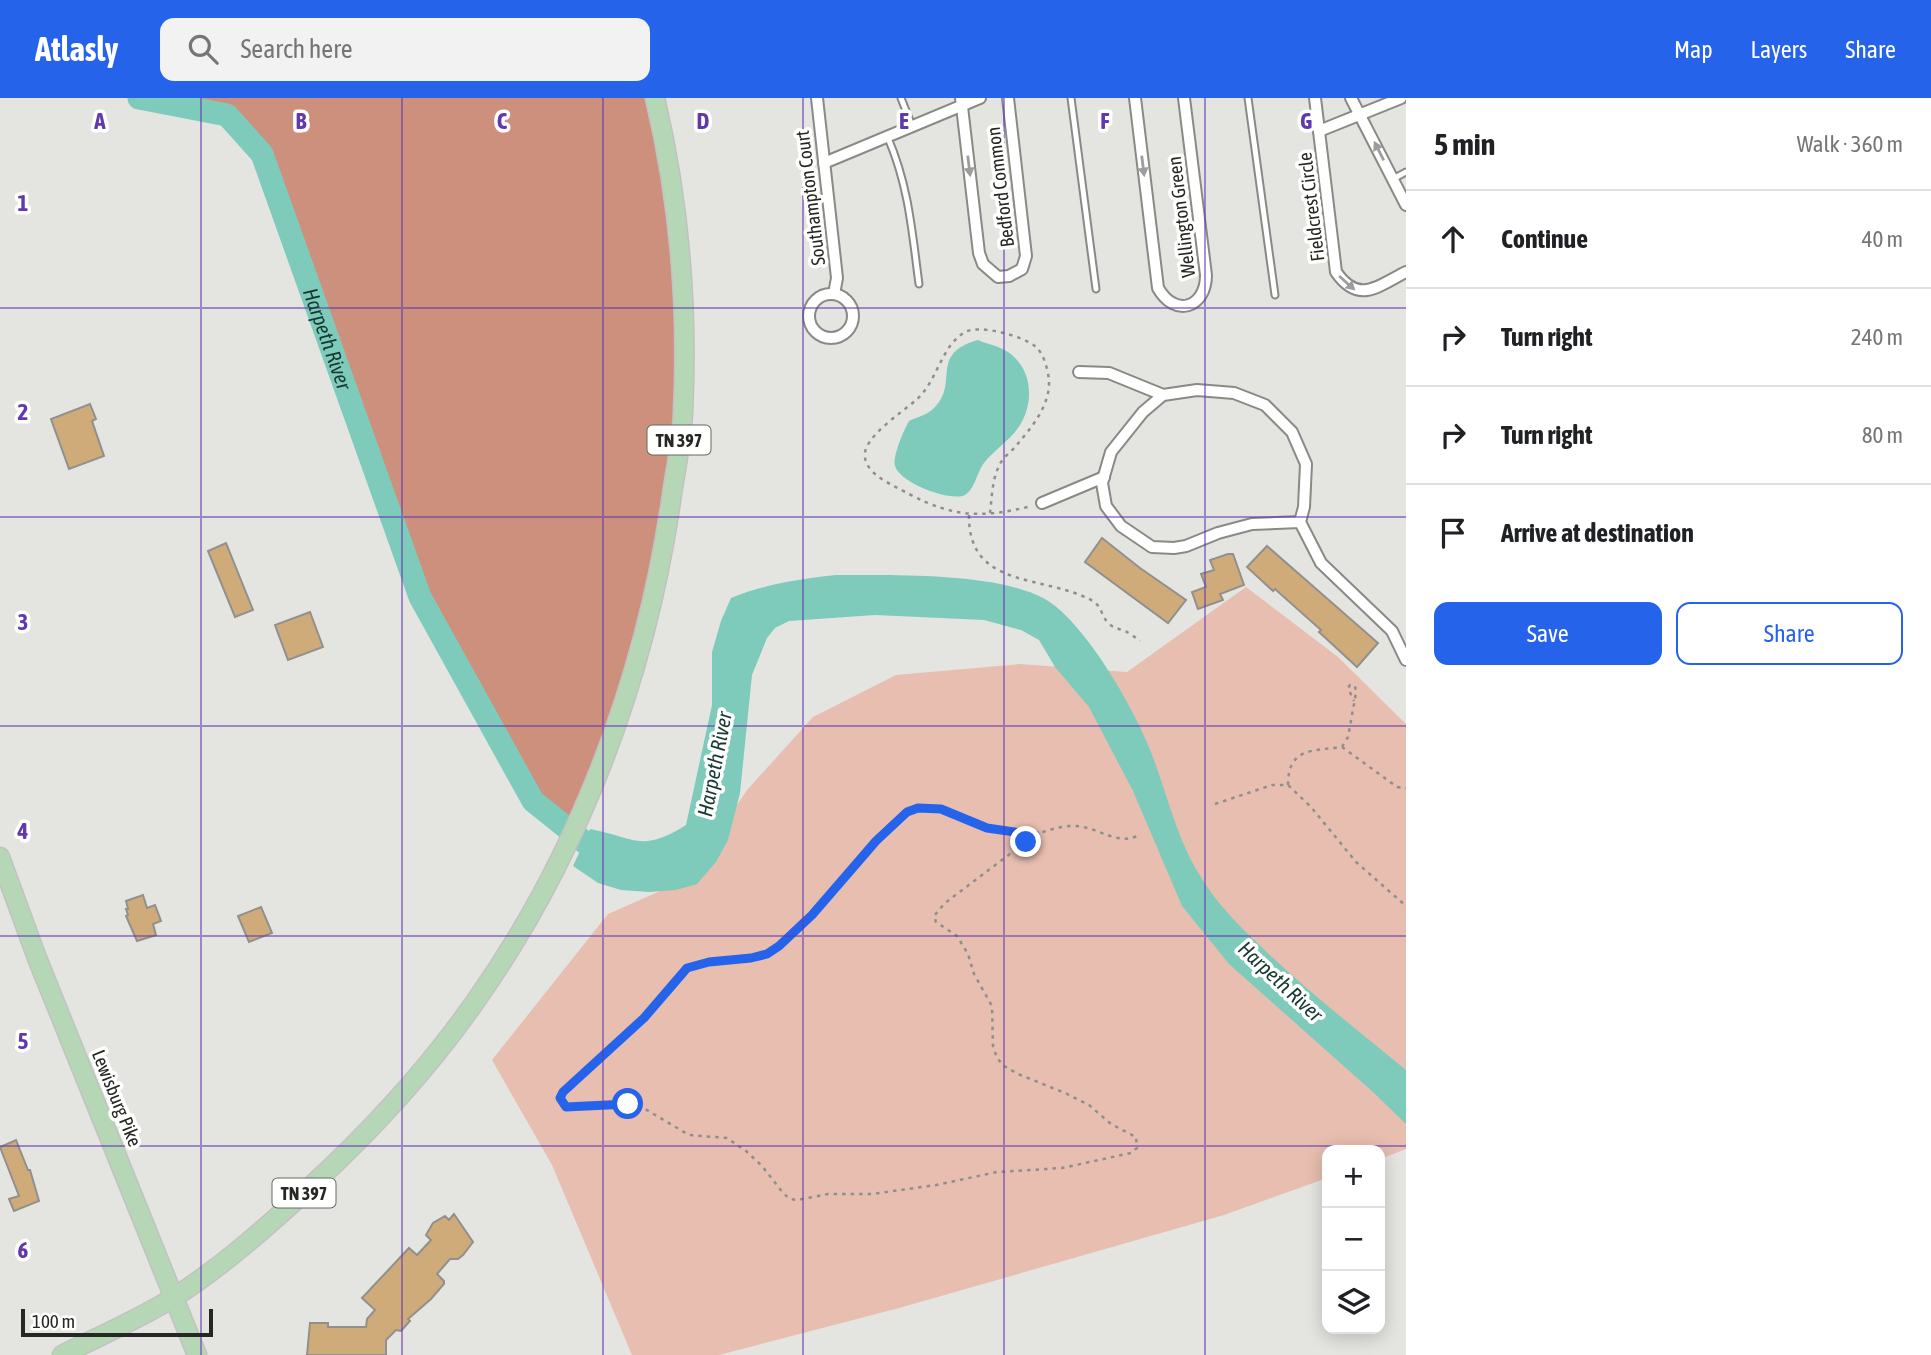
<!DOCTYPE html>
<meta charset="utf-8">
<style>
:root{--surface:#fff;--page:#f2f2f2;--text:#202124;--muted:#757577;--line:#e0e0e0;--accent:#2563eb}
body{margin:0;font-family:"Asap Condensed",sans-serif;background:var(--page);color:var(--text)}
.controls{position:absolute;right:21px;bottom:21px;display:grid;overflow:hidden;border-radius:14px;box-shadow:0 4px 18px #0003}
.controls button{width:63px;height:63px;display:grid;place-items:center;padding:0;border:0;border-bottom:2px solid var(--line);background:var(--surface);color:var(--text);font:35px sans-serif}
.scale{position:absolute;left:21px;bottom:18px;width:192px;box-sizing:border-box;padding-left:7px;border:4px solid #262625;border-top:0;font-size:19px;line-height:24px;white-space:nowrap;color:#262625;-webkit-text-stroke:5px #fffffe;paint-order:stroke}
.stop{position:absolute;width:21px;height:21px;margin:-16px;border:5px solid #2563eb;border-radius:50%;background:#fff}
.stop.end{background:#2563eb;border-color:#fff;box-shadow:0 2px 7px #0008}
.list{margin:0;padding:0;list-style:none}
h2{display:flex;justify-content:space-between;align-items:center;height:91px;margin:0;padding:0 28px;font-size:30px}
h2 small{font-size:23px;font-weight:400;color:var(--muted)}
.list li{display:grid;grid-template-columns:46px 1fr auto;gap:21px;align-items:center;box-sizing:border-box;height:98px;padding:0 28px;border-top:2px solid var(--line)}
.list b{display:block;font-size:26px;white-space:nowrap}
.list em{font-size:23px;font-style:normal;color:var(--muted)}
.actions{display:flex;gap:14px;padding:21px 28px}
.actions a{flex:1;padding:16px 0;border:2px solid var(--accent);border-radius:14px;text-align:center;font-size:24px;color:var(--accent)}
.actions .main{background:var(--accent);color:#fff}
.icon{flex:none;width:38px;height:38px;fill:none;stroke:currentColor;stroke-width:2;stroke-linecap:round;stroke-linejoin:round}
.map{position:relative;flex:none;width:1406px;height:1257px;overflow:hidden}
header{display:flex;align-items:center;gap:42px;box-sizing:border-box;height:98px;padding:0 35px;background:var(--accent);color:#fff}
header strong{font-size:33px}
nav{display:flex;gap:38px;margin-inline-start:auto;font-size:24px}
.search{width:490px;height:63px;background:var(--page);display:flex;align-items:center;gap:18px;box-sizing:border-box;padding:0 24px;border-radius:14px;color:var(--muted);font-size:26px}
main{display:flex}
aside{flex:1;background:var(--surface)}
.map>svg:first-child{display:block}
.green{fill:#e7beb0}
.forest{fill:#cc907c}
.water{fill:#7fcbbb}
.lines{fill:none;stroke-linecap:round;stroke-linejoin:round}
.river{stroke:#7fcbbb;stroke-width:23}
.building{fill:#d0ab7a;stroke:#92908d;stroke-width:2}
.lane-casing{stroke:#898986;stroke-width:9}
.street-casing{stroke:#898986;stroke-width:14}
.primary-casing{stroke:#c2c2c2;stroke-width:21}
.path{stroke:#8f8f8d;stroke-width:2.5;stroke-dasharray:3.5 5;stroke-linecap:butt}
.lane{stroke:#fff;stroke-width:5}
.street{stroke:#fff;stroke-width:10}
.primary{stroke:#b6d7b6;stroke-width:18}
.oneway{fill:#9d9d9d}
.route{stroke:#2563eb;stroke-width:9}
.grid{fill:none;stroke:#6238af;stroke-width:2;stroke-opacity:0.55}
.labels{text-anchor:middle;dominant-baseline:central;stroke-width:7;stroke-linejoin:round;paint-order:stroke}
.shield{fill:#fffffe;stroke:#676766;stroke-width:2}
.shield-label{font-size:18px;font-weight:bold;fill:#262625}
.street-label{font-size:19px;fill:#262625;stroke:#fffffe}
.water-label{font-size:21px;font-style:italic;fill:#163a33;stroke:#fffffe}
.grid-label{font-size:23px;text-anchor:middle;font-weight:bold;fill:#6238af;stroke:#fffffe;stroke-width:7;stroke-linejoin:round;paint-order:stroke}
</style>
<header>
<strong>Atlasly</strong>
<div class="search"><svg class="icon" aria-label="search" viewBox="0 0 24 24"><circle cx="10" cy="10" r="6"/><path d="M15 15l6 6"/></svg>Search here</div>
<nav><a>Map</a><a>Layers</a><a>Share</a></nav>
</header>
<main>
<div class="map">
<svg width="1406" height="1257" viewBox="0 0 1406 1257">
<rect width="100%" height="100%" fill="#e4e5e1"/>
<polygon class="green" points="1246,489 1338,559 1406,626 1406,1051 1380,1061 1380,1052 1327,1052 1327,1080 1224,1117 899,1210 719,1257 632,1257 552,1067 492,962 608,816 683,783 748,691 813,619 896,577 1020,566 1127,574"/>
<polygon class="forest" points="139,0 654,0 663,33 683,317 649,521 572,731 533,703 420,499 262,56 227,17"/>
<g class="water">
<path d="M978,242C987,246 999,248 1008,254C1033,271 1035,306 1018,330C1009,343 994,352 984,365C977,374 975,391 965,397C950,404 900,385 895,368C892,359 904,332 909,323C917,319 927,317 934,310C960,285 928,256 978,242Z"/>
<path d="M836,477C892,477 997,474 1045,501C1083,523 1129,602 1146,642C1165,686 1174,735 1199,776C1219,810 1244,832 1272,859C1315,899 1361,935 1406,972V1026L1374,995L1229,866L1182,808L1133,693L1089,609L1055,569L1039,542L1021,532L984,522L875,517L789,523L775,530L767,540L752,577L740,695L728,742L716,764L697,786L676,792L649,794L621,792L598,785L573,768L590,731C636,740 641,755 686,727L712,607V554L721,523L731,500C766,486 799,481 836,477Z"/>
</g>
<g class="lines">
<path class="river" id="s1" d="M139,0L227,17L262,56L420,499L533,703L603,759L609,760"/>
</g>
<g class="building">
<polygon points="90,306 96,321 92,323 104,358 69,371 51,321"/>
<polygon points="1102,440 1140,470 1186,502 1168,525 1085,464"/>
<polygon points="226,445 253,512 235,519 208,453"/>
<polygon points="1267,448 1378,545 1357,569 1319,534 1321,532 1275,491 1273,493 1247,469"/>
<polygon points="1228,456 1233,456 1244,487 1220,496 1223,502 1198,511 1192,494 1206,489 1201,476 1214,472 1210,462"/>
<polygon points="310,514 323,549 288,562 275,527"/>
<polygon points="143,797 147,810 155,807 161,823 153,826 156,837 137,843 126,818 128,817 126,811 128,811 126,803"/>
<polygon points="261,809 272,835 249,844 238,818"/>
<polygon points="16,1042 28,1072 30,1072 39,1103 14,1113 9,1101 19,1098 0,1049"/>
<polygon points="454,1116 473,1144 463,1157 458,1161 450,1161 437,1176 444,1183 444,1186 431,1201 408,1221 410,1223 401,1233 396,1232 386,1242 386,1257 307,1257 310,1225 328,1225 328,1229 366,1229 367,1221 375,1212 362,1200 409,1150 417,1157 431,1142 426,1137 433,1125 445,1118 449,1122"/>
</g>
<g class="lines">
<defs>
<g id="lane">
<polyline points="901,0 912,28"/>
<polyline points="1071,0 1096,191"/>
<polyline points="1248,0 1275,197"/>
<path d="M888,40C909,89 912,134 919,186"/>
<polyline points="1393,81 1406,74"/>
</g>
<g id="street">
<polyline points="817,0 837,180 834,196"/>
<polyline points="961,0 979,155 983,166 998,179 1009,178 1022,171 1026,158 1008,0"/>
<path d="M1135,0L1158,190C1175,220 1206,210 1206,177L1184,0"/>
<path d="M1315,0L1336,174C1359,207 1378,188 1406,174"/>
<polyline points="1351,0 1406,107"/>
<polyline points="1319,33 1401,0"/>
<polyline points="824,65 980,0"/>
<circle cx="831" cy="218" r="22"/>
<polyline points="1079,274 1109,275 1163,297"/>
<polyline points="1042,405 1104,379"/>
<polyline points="1300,424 1252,426 1218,435 1186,448 1174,450 1152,449 1121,428 1106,408 1102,385 1111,354 1143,314 1163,297 1197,292 1234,295 1265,307 1292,334 1306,366 1304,409 1300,424 1321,465 1392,533 1406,562"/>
</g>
<g id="primary">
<polyline points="0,759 37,860 197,1257"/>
<path d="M62,1257C99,1238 140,1221 176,1198C224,1167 268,1128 310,1089C370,1034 428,971 475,904C579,757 645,581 671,403C675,374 682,344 683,314C688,210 679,101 655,0"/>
</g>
</defs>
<use href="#lane" class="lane-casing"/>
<use href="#street" class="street-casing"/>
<use href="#primary" class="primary-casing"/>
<g class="path">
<path d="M990,415C992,399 992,382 999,368C1002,360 1011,354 1016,348C1031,330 1050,308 1049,283C1048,272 1044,256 1036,249C1023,238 980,226 965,234C940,249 938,283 916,302C903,314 861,340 865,360C868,378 895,388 909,396C955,420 982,420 1032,408"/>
<path d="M969,417C968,492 1044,476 1093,503C1102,509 1101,517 1108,525C1113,530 1120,531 1127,534C1131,536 1136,540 1140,543"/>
<polyline points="1342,649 1397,689 1406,690"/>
<path d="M1288,687C1288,649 1313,653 1342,649L1348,639L1356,595L1355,588L1350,587L1348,590L1354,603"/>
<polyline points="1215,706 1272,687 1288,687 1311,709 1356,764 1406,808"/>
<path d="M1035,737L987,730L941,711L918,710L907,714L876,743L812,816L779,848L767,856L751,860L709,865L687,870L644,920L563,994L560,1001L566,1009L628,1006L640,1008L689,1037L727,1040L746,1053L762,1068L783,1095L790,1101L798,1102L828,1096H872L936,1087L997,1074L1062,1070L1131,1055L1137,1050L1136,1039L1111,1026L1089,1007L1065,995L1018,976L1004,968L997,960L993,948L992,908L974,876L968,856L957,838L936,824L934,818L945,805L1035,737C1048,732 1061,728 1074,728C1098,728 1117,749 1139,737"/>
</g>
<use href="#lane" class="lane"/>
<use href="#street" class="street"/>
<use href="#primary" class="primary"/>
</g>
<defs><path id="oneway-solid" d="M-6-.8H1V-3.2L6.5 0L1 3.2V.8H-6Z" transform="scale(1.75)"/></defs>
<g class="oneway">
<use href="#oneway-solid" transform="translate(1379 53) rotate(-117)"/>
<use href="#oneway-solid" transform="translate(969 68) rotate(83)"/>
<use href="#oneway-solid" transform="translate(1143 68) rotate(83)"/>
<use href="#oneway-solid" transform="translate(1347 185) rotate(42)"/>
</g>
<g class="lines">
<polyline class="route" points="628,1006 566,1009 560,1000 563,994 644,920 687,870 709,864 751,860 767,856 779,848 812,817 876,743 907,714 918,710 941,711 987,730 1035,737 1026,744"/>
</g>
<path class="grid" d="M201,0V1257M402,0V1257M603,0V1257M803,0V1257M1004,0V1257M1205,0V1257M0,210H1406M0,419H1406M0,628H1406M0,838H1406M0,1048H1406"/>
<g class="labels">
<g class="shield">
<rect x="647.5" y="327.5" width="63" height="29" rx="5"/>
<rect x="272.5" y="1080.5" width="63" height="29" rx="5"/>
</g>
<g class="shield-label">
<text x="679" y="342">TN 397</text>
<text x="304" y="1095">TN 397</text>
</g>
<g class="street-label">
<text transform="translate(1000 89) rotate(-97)">Bedford Common</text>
<text transform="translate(810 100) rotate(-97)">Southampton Court</text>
<text transform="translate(1311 109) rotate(-97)">Fieldcrest Circle</text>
<text transform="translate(1181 119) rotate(-97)">Wellington Green</text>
<text transform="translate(117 1000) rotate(68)">Lewisburg Pike</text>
</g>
<g class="water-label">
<text stroke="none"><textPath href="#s1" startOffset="338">Harpeth River</textPath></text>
<text transform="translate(714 666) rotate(-79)">Harpeth River</text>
<text transform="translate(1281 883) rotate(43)">Harpeth River</text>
</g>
</g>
<g class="grid-label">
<text x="100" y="31">A</text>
<text x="301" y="31">B</text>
<text x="502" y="31">C</text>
<text x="703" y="31">D</text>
<text x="904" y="31">E</text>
<text x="1105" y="31">F</text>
<text x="1306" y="31">G</text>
<text x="23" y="113">1</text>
<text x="23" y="322">2</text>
<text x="23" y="532">3</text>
<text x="23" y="741">4</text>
<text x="23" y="951">5</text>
<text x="23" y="1160">6</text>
</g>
</svg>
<div class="controls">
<button>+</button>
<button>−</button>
<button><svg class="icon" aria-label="layers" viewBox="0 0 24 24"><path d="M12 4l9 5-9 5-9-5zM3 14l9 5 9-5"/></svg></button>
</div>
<div class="scale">100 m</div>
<div class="stop" style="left:628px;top:1006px"></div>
<div class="stop end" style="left:1026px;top:744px"></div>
</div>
<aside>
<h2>5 min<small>Walk · 360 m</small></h2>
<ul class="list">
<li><svg class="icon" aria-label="ahead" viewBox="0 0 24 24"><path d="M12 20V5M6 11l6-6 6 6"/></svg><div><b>Continue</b></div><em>40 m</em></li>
<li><svg class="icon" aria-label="right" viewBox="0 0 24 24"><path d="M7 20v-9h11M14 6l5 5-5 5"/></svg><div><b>Turn right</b></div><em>240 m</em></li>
<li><svg class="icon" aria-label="right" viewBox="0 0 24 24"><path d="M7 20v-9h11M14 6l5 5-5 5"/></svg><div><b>Turn right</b></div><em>80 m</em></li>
<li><svg class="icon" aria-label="arrive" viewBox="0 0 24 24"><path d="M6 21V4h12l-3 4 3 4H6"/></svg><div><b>Arrive at destination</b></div></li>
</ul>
<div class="actions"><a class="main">Save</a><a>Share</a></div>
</aside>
</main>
